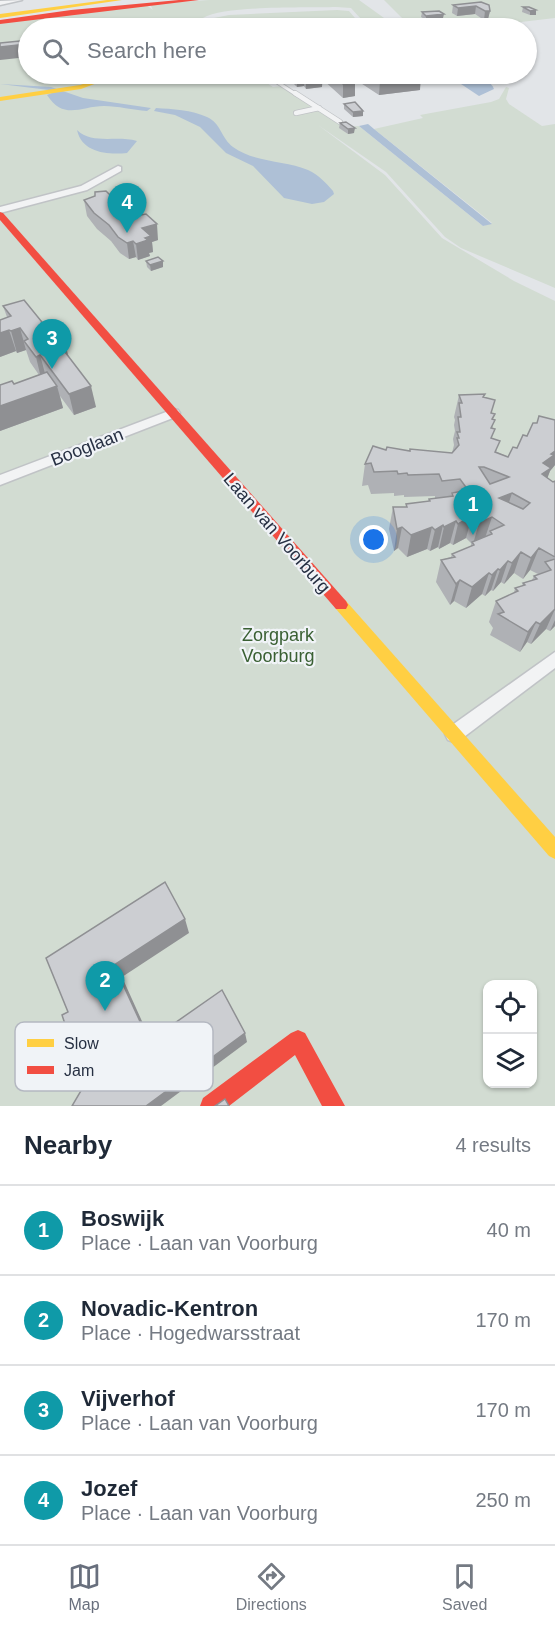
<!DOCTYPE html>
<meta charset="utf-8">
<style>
:root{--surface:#fff;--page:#f2f2f3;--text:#1f2937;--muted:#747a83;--line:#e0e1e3;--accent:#686f7d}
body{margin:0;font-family:Arial,sans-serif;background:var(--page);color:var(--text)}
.controls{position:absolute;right:18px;bottom:18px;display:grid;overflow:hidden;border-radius:12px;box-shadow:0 2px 4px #0004}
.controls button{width:54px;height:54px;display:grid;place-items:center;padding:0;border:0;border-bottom:2px solid var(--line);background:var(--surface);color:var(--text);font:30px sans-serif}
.you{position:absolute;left:374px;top:540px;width:21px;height:21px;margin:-15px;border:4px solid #fff;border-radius:50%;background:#1a73e8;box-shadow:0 0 0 9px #1a73e833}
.badge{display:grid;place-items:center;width:39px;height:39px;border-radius:50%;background:var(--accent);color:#fff;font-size:20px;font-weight:700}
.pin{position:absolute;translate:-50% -50px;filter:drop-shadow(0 2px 3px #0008)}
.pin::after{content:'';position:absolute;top:32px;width:21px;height:18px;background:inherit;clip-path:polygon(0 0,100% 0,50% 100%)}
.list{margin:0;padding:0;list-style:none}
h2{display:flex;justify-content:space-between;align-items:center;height:78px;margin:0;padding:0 24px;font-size:26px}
h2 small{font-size:20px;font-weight:400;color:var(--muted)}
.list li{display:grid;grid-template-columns:39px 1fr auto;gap:18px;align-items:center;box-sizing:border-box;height:90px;padding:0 24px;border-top:2px solid var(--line)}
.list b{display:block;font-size:22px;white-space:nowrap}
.list p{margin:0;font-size:20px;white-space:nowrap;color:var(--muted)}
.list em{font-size:20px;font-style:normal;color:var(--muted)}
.icon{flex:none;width:33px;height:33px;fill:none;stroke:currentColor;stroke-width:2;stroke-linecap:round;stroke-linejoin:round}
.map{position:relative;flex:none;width:555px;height:1106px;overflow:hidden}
.search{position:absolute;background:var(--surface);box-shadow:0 2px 4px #0004;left:18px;right:18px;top:18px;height:66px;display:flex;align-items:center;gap:15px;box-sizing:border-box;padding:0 21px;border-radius:33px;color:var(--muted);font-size:22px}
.sheet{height:438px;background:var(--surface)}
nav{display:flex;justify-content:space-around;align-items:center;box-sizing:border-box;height:84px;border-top:2px solid var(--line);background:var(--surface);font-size:16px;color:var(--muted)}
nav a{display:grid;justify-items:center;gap:3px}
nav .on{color:var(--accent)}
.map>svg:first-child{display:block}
.green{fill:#d2dcd2;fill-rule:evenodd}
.water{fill:#aec0d6}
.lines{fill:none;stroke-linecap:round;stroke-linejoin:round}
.lane-far1-casing{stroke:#c0c3c6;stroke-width:4.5}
.lane-casing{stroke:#c0c3c6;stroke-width:6}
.street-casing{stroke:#c0c3c6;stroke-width:3}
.lane-far1{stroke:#f2f3f4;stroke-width:3}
.lane{stroke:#f2f3f4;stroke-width:4.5}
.street{fill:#f2f3f4;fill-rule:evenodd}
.slow{fill:#ffcf43;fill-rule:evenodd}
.jam{fill:#f24e42;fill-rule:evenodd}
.wall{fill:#afb1b5}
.shaded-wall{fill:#8f9093}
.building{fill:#ccced2;stroke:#8f9093;stroke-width:1.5;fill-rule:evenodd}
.labels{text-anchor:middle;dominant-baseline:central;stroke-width:4.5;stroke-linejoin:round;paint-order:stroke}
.street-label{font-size:18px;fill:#273043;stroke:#f0f3f7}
.park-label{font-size:18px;fill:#3a6033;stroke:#f0f3f7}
.key{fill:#f0f3f7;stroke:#b4b8c1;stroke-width:1.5}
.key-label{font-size:16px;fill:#273043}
</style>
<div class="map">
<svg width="555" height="1106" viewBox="0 0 555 1106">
<rect width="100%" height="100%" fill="#e2e5e8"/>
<g class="green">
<path d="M209,0H359L398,28C374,28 367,27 351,8L336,7C308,8 225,5 203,18C198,20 196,24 195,28H28V74H275L280,77L262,80L273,87L281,86L344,127L359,126L483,226L492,223L374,129L423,118L420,115L491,102L499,99L506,87L509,88L506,99L509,104L542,126L555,124V288L461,248L445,237L386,172L318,125L385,175L442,238L514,281L555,301V1106H0V22L145,4L153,10L150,4ZM488,984H532V1084H488Z"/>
<polygon points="384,0 555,0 555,18 469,28 412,28"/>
<polygon points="337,10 349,11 355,18 372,28 203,28 214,18 229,15"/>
</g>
<g class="water">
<path d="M446,74C461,74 488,74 494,89L479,96Z"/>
<path d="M0,84L51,87L83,98L151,108L147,111C133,110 118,106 104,106C81,106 64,121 47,95L52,93L49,90Z"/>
<path d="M156,108C172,109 192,110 207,117C221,123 221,138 233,147C255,163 285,160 308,170C319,175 326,183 333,191L334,194L324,202L312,204L284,198L253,166L226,153L200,127L175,115L154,111Z"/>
<polygon points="368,124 374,129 492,224 483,226 359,126"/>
<path d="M77,130C92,145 117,135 137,141L127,153C108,155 82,153 77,130Z"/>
</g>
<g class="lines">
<defs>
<polyline id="lane-far1" points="297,95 274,80 300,77"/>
<g id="lane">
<polyline points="295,93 340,122"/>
<polyline points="296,113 319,108"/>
</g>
<g id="street">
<polygon points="22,0 0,5 0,1"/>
<polygon points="118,166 121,167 121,171 87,190 0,213 0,207 81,186"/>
<polygon points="174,409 178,410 180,413 178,416 0,485 0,475"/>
<polygon points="555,652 555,668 460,740 454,742 448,740 445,734 448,728"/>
</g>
</defs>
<use href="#lane-far1" class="lane-far1-casing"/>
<use href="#lane" class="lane-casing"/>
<use href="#street" class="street-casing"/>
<use href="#lane-far1" class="lane-far1"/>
<use href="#lane" class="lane"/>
<use href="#street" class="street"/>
<g class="slow">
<polygon points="107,0 122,0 0,18 0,14"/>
<polygon points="86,74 93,74 97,77 97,83 81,89 0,101 0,97 80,85 92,81"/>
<polygon points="341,599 346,601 555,837 555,859 549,856 336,609 334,605 336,601"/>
</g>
<g class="jam">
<polygon points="179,0 199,0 0,24 0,20 71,10"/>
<polygon points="0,212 3,213 346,601 348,605 346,609 336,609 0,220"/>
<polygon points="298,1030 305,1033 345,1106 322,1106 295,1055 229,1106 200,1106 203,1098 291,1033"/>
</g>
</g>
<g class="wall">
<polygon points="481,2 490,11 488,19 484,20 475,14 457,16 452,13 453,5"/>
<polygon points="523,7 536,10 536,15 530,15 522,12"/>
<polygon points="422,12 443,18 426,20 421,17"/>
<polygon points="440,21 453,25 453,28 443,28 440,26"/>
<polygon points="292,74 383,74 386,76 420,90 379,95 356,80 353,80 355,82 355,96 343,98 322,79 322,87 306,89 304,86 297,87 292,82"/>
<polygon points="344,104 363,116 353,117 344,109"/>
<polygon points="340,123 354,133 348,134 339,128"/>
<polygon points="124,195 138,198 139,203 131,205 125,201"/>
<polygon points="112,197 158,240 152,242 153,252 149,253 150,256 138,260 136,257 129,259 120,253 111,241 97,229 87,216 84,200"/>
<polygon points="146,261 163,261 163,267 151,271 147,267"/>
<polygon points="3,306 50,332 59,341 96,407 74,415 60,396 63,408 0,431 0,385 14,384 39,375 30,362 26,350 17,353 16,351 0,357 7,317"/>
<polygon points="485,394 484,397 491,413 495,414 493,420 492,439 497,452 508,457 517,448 536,423 555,420 555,465 550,471 547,478 553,482 555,481 555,626 550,631 546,629 531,644 527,642 520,652 490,635 493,628 489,622 496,601 514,593 515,588 522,586 523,583 532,580 534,576 538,574 530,570 523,579 514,573 504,584 501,582 493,591 491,590 485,596 482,594 466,608 454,601 450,605 436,582 441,560 451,557 452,554 471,546 471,543 466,538 453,545 450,543 439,549 438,547 430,551 427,549 407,557 398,548 394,551 389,529 393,507 406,507 406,504 428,501 429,499 435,498 435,496 404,497 404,495 394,496 394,493 371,494 368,485 362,486 365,464 386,450 452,453 454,445 453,439 455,431 454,425 455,420 454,417 459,395"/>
</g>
<g class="shaded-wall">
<polygon points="476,6 475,14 457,16 458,8"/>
<polygon points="536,10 536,15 530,15 530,11"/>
<polygon points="485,11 490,11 488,19 484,20"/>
<polygon points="444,14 443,18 426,20 426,16"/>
<polygon points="453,25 453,28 446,28 446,26"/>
<polygon points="27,44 28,57 0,60 0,47"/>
<polygon points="297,74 304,74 304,86 297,87"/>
<polygon points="323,74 322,87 306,89 306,75"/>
<polygon points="340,74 357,74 356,80 341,82"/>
<polygon points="438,74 448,74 448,76 437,77"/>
<polygon points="421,76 420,90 379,95 380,81"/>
<polygon points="355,82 355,96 343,98 343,84"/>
<polygon points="363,111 363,116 353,117 353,112"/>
<polygon points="355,128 354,133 348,134 348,129"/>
<polygon points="138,198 139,203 131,205 130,200"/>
<polygon points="157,224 158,240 152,242 153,252 149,253 150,256 138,260 136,244 142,228"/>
<polygon points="133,241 136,257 129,259 127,243"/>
<polygon points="163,261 163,267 151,271 150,265"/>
<polygon points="20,328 26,350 17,353 11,331"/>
<polygon points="9,330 16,351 0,357 0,333"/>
<polygon points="58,336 64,358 53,338"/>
<polygon points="66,346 71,368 62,348"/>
<polygon points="40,355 46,377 41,378 36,357"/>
<polygon points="57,386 63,408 0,431 0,406"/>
<polygon points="91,386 96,407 74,415 69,394"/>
<polygon points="555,451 555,465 550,471 543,490 539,482 543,463 551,454"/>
<polygon points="512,493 505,515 499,498"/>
<polygon points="472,516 466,538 453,545 458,524"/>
<polygon points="492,517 485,538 473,544 479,523"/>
<polygon points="456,521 450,543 439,549 444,527"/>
<polygon points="443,525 438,547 430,551 435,530"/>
<polygon points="402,527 398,548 394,551 397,529"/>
<polygon points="432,527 427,549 407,557 411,535"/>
<polygon points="539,548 530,570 523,579 531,558"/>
<polygon points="521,552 514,573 504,584 512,563"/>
<polygon points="508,561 501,582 493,591 500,570"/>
<polygon points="498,569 491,590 485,596 492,575"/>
<polygon points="489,573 482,594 466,608 472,587"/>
<polygon points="460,580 454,601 450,605 456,584"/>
<polygon points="555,609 546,629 531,644 540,624"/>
<polygon points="555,620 555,626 550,631"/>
<polygon points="536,622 527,642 520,652 528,632"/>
<polygon points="185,919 189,933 122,977 155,1050 149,1041 114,965"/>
<polygon points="245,1033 247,1042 161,1106 146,1106"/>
</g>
<g class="building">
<polygon points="481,2 489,5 490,11 485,11 476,6 458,8 453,5"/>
<polygon points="523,7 529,7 536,10 530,11"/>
<polygon points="439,11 444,14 426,16 422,12"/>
<polygon points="440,21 447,21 453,25 446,26"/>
<polygon points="20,41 26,41 27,44 0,47 0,43"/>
<polygon points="332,74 346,74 355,82 343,84"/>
<polygon points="368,74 383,74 386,76 404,74 418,74 421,76 380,81"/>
<polygon points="355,102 363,111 353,112 344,104"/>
<polygon points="346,122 355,128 348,129 340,123"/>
<polygon points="106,191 112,197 118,195 141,215 146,214 157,224 142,228 151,236 145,238 148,240 136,244 133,241 127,243 118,237 109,225 94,213 84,200 95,196 95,192"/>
<polygon points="133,193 138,198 130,200 124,195"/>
<polygon points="158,257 163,261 150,265 146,261"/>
<polygon points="24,300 50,332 54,331 58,336 53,338 56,342 62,341 66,346 62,348 91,386 69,394 40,355 36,357 24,341 28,339 20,328 11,331 9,330 0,333 0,320 11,316 3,306"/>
<polygon points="47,372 57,386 0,406 0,385 12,381 14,384"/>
<path d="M485,394L483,397L495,400L491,413L495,414L492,419L495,420L491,428L495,429L491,438L500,441L495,452L508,457L513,447L517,448L523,435L527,436L533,423H537L539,416L555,420V451L551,454L554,455L543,463L551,468L542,474L553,482L555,481V557L539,548L531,558L521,552L512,563L508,561L500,570L498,569L492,575L489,573L472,587L460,580L456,584L441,560L455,557L452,554L474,545L472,542L492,534L490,531L504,525L492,517L479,523L472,516L458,524L456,521L444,527L443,525L435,530L432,527L411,535L402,527L397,529L393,507H407L406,504L430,501L429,499L453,496L452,493L468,490L460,479L442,481L439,474L408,475L407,473L398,474L397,471L374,472L371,463L365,464L373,446L386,450L387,447L410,451V449L452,453L459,445L457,438H459L457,432H460L458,417H461L459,403H462L459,395ZM479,467H484L509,477L490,484ZM512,493L530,503L523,509L499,498Z"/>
<polygon points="555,559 555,609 540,624 536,622 528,632 498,614 504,612 496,601 518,591 515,588 525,585 523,583 537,579 534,576 551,570 545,562"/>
<polygon points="165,882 185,919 114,965 149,1041 222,990 245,1033 146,1106 72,1106 85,1084 62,1015 68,1012 46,958"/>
<polygon points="225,1099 229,1106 215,1106"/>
</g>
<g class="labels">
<g class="street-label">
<text transform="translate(87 447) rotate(-21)">Booglaan</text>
<text transform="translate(277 533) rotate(49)">Laan van Voorburg</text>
</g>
<g class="park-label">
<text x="278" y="635">Zorgpark<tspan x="278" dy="21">Voorburg</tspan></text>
</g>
</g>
<rect x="15" y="1022" width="198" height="69" rx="9" class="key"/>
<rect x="27" y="1039" width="27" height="8" fill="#ffcf43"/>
<rect x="27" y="1066" width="27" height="8" fill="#f24e42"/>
<g class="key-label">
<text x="64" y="1049">Slow</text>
<text x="64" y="1076">Jam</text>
</g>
</svg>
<div class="controls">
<button><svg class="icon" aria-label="locate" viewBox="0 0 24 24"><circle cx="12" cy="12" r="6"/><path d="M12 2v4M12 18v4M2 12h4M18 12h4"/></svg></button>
<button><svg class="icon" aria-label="layers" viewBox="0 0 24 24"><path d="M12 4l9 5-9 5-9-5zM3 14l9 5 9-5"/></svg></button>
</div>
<div class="you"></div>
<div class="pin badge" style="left:473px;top:535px;background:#0f9aa8">1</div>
<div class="pin badge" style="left:105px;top:1011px;background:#0f9aa8">2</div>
<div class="pin badge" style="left:52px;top:369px;background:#0f9aa8">3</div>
<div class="pin badge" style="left:127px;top:233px;background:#0f9aa8">4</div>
<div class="search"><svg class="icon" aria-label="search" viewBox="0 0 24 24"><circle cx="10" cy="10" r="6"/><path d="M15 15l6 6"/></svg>Search here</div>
</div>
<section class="sheet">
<h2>Nearby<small>4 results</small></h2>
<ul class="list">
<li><span class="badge" style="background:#0f9aa8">1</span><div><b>Boswijk</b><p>Place · Laan van Voorburg</p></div><em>40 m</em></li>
<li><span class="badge" style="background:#0f9aa8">2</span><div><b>Novadic-Kentron</b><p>Place · Hogedwarsstraat</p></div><em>170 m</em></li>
<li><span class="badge" style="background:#0f9aa8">3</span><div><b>Vijverhof</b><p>Place · Laan van Voorburg</p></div><em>170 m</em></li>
<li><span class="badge" style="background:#0f9aa8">4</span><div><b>Jozef</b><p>Place · Laan van Voorburg</p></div><em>250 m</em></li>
</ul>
</section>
<nav>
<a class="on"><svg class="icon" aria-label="map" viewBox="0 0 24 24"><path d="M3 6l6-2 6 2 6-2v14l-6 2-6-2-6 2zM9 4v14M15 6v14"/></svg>Map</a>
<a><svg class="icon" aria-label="directions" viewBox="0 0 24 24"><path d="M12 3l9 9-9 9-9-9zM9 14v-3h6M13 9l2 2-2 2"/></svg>Directions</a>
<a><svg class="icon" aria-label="saved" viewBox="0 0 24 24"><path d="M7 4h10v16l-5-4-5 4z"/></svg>Saved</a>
</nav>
